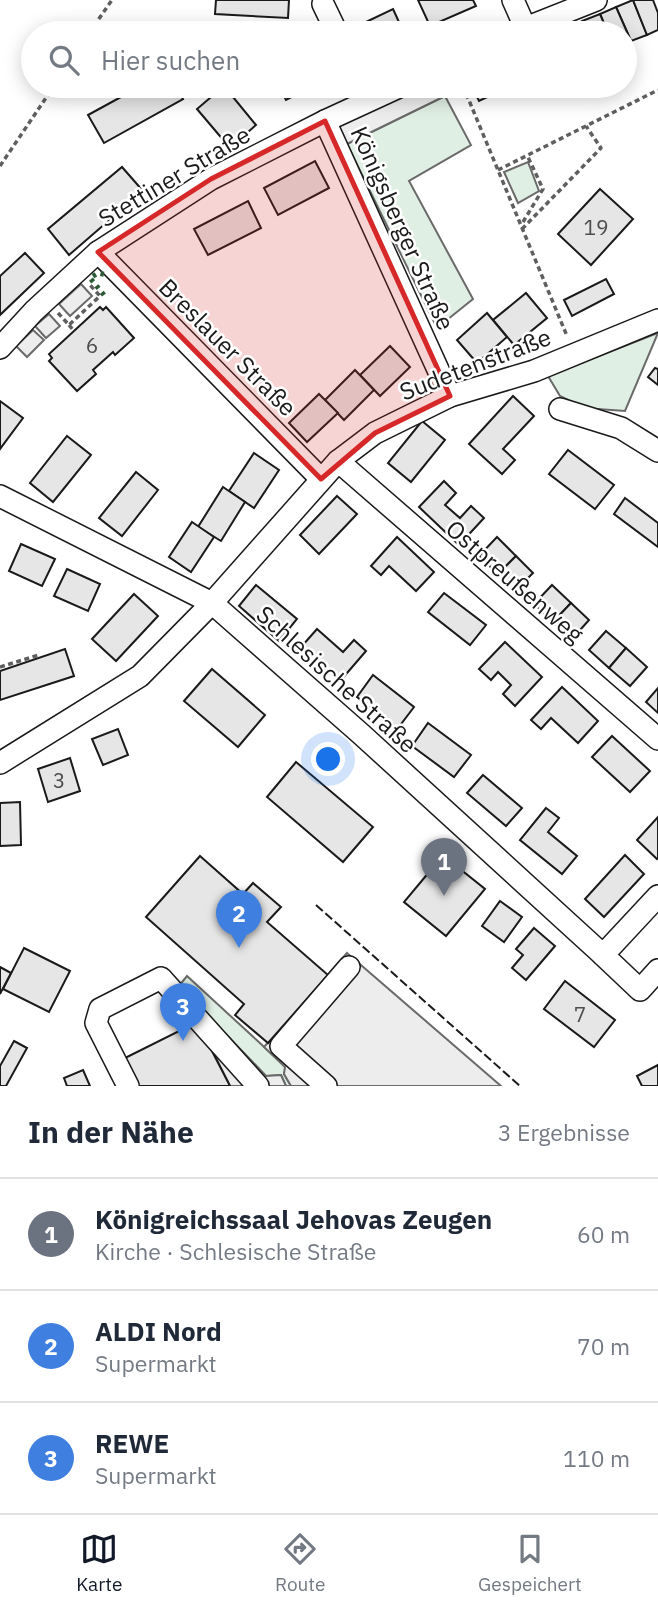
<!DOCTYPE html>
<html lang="de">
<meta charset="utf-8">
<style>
:root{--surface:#fff;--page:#f2f2f3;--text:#1f2937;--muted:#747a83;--line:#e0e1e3;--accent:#111827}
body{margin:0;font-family:"IBM Plex Sans",sans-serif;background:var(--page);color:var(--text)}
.you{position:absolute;left:329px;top:760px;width:24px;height:24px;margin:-18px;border:5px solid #fff;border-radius:50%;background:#1a73e8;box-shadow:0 0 0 10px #1a73e833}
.badge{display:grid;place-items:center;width:46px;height:46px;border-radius:50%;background:var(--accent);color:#fff;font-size:23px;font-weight:700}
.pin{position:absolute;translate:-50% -58px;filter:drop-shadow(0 2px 4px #0008)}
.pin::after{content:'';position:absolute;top:37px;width:24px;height:21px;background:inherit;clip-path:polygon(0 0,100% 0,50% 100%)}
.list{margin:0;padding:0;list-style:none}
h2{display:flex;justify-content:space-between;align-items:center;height:91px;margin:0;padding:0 28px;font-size:30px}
h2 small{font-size:23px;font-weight:400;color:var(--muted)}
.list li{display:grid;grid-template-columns:46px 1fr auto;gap:21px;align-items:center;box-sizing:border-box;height:112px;padding:0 28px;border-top:2px solid var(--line)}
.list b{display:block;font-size:26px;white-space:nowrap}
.list p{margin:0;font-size:23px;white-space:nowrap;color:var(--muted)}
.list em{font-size:23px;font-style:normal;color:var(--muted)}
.icon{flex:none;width:38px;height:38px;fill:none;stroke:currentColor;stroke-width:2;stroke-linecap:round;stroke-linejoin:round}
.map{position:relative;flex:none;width:658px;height:1086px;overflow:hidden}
.search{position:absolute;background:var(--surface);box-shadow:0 4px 18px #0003;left:21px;right:21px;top:21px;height:77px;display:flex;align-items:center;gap:18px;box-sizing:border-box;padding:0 24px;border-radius:38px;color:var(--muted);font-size:26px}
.sheet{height:427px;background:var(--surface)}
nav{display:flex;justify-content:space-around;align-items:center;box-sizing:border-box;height:98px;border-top:2px solid var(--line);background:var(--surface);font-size:19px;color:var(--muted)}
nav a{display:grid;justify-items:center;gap:4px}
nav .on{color:var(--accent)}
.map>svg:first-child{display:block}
.green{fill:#e0efe3;stroke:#6a6a6a;stroke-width:2}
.parking{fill:#ededed;stroke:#6a6a6a;stroke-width:2}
.building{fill:#e6e6e6;stroke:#1a1a1a;stroke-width:2}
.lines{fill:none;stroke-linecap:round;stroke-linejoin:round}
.minor-casing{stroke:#1a1a1a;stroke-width:24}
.path{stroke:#5f5f5f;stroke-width:3.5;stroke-dasharray:5 3.5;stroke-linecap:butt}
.minor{stroke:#fff;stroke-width:21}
.hedge{stroke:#2b5a34;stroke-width:5;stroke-dasharray:3.5 5;stroke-linecap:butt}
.fence{stroke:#1a1a1a;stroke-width:2;stroke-dasharray:9 3.5;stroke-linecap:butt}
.marked{fill:#d62828;fill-opacity:0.2;stroke:#d62828;stroke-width:5;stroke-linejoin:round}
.labels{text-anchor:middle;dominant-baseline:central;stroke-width:5;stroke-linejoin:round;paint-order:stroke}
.number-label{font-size:21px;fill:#4d4d4d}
.street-label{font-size:24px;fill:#1a1a1a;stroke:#fff}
</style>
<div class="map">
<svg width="658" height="1086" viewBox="0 0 658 1086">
<rect width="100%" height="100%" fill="#fff"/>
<g class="green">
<polygon points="445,96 471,145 409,181 473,299 437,328 347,144"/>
<polygon points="528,162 539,191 518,203 504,172"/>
<polygon points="658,333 625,411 584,408 560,396 548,376"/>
<polygon points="187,976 286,1067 284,1074 291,1086 286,1086 281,1075 266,1076 217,1025 178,987"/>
</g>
<g class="parking">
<polygon points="420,86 440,86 445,96 347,144 338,126"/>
<polygon points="81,284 92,296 70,316 59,304"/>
<polygon points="49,314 60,326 46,338 35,326"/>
<polygon points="33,330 44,340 27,357 16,346"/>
<polygon points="347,953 501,1086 291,1086 284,1074 285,1067 264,1047"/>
<polygon points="216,1024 266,1076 281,1075 286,1086 230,1086 201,1028"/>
</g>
<g class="building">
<polygon points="216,0 289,0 288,18 215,14"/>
<polygon points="418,0 473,0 476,6 430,26"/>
<polygon points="633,0 647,35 631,41 616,7"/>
<polygon points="633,0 653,0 658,13 658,30 647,35"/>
<polygon points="616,7 631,41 625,44 625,33 608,33 600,14"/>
<polygon points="393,9 404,33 348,33 347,31"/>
<polygon points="600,14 608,33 587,33 582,21"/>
<polygon points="141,86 176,86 183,99 104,143 88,115"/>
<polygon points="224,86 256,125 230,148 197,109"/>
<polygon points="279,86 313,86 286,100"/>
<polygon points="472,86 493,86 496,93 479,101"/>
<polygon points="493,86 511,86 511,87 496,93"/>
<polygon points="315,161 329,188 278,215 264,188"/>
<polygon points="122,167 143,191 69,255 48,229"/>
<polygon points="600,189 633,219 591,265 558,234"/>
<polygon points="248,201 261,228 208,255 194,229"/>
<polygon points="25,253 44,273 0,315 0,276"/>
<polygon points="606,279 614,294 572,316 564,300"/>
<polygon points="526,293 547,318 514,345 493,320"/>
<polygon points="100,307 103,310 106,307 134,338 115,355 113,352 93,370 96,374 77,391 49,361 52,358 49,354"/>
<polygon points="487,313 507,337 477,363 457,340"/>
<polygon points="390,346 410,367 380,396 360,375"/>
<polygon points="655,368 658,369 658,385 648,377"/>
<polygon points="355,370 374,390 344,420 325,400"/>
<polygon points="319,394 338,413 307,442 289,423"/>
<polygon points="513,396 534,416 503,449 515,460 502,474 469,444"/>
<polygon points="0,401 23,418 0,449"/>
<polygon points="422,421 445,440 411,482 388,463"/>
<polygon points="67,436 91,455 53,502 30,483"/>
<polygon points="568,450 614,485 595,509 549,474"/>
<polygon points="254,453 279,470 254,508 229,491"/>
<polygon points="136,472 158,490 122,536 99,518"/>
<polygon points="444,481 456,493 445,505 460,518 471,506 484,518 459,545 419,507"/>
<polygon points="223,487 245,502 221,541 198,527"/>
<polygon points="337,496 357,514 319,554 300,535"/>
<polygon points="625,498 658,523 658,547 614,514"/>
<polygon points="192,522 214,537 191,572 169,557"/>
<polygon points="397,537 434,572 416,591 389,566 381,575 371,566"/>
<polygon points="497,537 516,556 498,574 479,556"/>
<polygon points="21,544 55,559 42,586 9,571"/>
<polygon points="516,556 533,573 515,591 498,574"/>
<polygon points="67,569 100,584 88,611 54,596"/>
<polygon points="256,585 297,619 279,641 239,606"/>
<polygon points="552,585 571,603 553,622 534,604"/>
<polygon points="444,593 486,625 470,645 428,612"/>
<polygon points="134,594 158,616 116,661 92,639"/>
<polygon points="571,603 589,620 572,639 553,622"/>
<polygon points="317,629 343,652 354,640 366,651 341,680 302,646"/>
<polygon points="606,631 626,648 609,668 589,650"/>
<polygon points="505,642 542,677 515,706 503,694 511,685 498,672 491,680 479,669"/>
<polygon points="626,648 647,667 630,686 609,668"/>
<polygon points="65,649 74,676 0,700 0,671"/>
<polygon points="212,669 265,715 238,747 184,701"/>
<polygon points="373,675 414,707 398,728 357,697"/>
<polygon points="562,687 598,721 578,743 551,718 541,729 531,720"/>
<polygon points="658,688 658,713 646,702"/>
<polygon points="428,723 471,755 454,777 412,746"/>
<polygon points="118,729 128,755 103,765 92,739"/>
<polygon points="612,736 650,771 630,792 592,757"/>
<polygon points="70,758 80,791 48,802 38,769"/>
<polygon points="296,762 373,827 343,862 267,797"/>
<polygon points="483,775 522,808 506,826 467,793"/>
<polygon points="20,802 21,845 0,846 0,803"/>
<polygon points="546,808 559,818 548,832 577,856 562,874 520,840"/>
<polygon points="658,817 658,858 657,859 637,840"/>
<polygon points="625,855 644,874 604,917 585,899"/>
<polygon points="200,856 243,894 253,883 281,907 267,922 328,975 268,1043 235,1015 244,1004 146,917"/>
<polygon points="435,865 448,875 455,865 485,889 446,936 404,902"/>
<polygon points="500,901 522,917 504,942 482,926"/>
<polygon points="534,928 555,946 526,980 512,968 523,955 516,949"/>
<polygon points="24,948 70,971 49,1012 3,989"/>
<polygon points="0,967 11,973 0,994"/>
<polygon points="565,981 615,1020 594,1047 544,1009"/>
<polygon points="197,1022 230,1086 134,1086 121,1060"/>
<polygon points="14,1041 27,1048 6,1086 0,1086 0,1066"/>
<polygon points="658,1065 658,1086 642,1086 637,1076"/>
<polygon points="83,1070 90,1086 67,1086 64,1078"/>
</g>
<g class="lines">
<defs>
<g id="minor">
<polyline points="513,0 525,27"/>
<polyline points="323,4 337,33"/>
<polyline points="513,33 596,0"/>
<polyline points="325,121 450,396"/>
<polyline points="98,252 321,479"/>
<polyline points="0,348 34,311 98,252 211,179 325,121 401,86"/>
<polyline points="560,409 621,428 658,451"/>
<polyline points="338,461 658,739"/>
<polyline points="0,496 212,603 361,734 603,955"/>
<polyline points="0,763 140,676 212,603 338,461 375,433 450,396 534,371 658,320"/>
<polyline points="658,896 603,955 640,990 658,970"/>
<polyline points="128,1086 96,1023 100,1009 161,978 258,1086"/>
<polyline points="326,1086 281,1046 349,967"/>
</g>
</defs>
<use href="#minor" class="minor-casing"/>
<g class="path">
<polyline points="89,33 112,0"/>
<polyline points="463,86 567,336"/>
<polyline points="0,166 54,86"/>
<polyline points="498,170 658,90"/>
<polyline points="523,222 543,189 527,155"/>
<polyline points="522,229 601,148 586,126"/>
<polyline points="58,313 69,325 100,296 90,285"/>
<polyline points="69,325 74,331"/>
<polyline points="0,667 39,655"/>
</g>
<use href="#minor" class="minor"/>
<polyline class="hedge" points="104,295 90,278 98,273 107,275"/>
<polyline class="fence" points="316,905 520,1086"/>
</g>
<path class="marked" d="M325,121L450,396L375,433L321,479L98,252L211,179Z"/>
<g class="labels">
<g class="number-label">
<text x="596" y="227">19</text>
<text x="92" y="345">6</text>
<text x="59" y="780">3</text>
<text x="580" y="1014">7</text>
</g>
<g class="street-label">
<text transform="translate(174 176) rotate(-31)">Stettiner Straße</text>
<text transform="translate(403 228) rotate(66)">Königsberger Straße</text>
<text transform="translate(228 347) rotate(45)">Breslauer Straße</text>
<text transform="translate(475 364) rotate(-21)">Sudetenstraße</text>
<text transform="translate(515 581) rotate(41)">Ostpreußenweg</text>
<text transform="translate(337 679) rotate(42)">Schlesische Straße</text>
</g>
</g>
</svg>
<div class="you"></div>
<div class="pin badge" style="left:444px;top:896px;background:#6b7280">1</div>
<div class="pin badge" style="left:239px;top:948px;background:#3f7fe0">2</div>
<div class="pin badge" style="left:183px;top:1041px;background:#3f7fe0">3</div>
<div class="search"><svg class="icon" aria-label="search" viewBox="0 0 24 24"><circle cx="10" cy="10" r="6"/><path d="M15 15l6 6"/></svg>Hier suchen</div>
</div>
<section class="sheet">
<h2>In der Nähe<small>3 Ergebnisse</small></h2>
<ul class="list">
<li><span class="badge" style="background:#6b7280">1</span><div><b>Königreichssaal Jehovas Zeugen</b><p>Kirche · Schlesische Straße</p></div><em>60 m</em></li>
<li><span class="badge" style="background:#3f7fe0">2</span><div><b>ALDI Nord</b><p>Supermarkt</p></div><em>70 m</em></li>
<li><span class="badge" style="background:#3f7fe0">3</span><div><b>REWE</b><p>Supermarkt</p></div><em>110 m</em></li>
</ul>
</section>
<nav>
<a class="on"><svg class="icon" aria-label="map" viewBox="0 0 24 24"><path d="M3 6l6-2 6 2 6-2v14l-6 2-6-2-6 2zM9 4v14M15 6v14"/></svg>Karte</a>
<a><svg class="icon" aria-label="directions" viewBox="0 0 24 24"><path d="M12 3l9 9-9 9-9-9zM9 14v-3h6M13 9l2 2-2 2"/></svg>Route</a>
<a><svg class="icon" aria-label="saved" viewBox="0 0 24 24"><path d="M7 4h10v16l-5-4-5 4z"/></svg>Gespeichert</a>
</nav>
